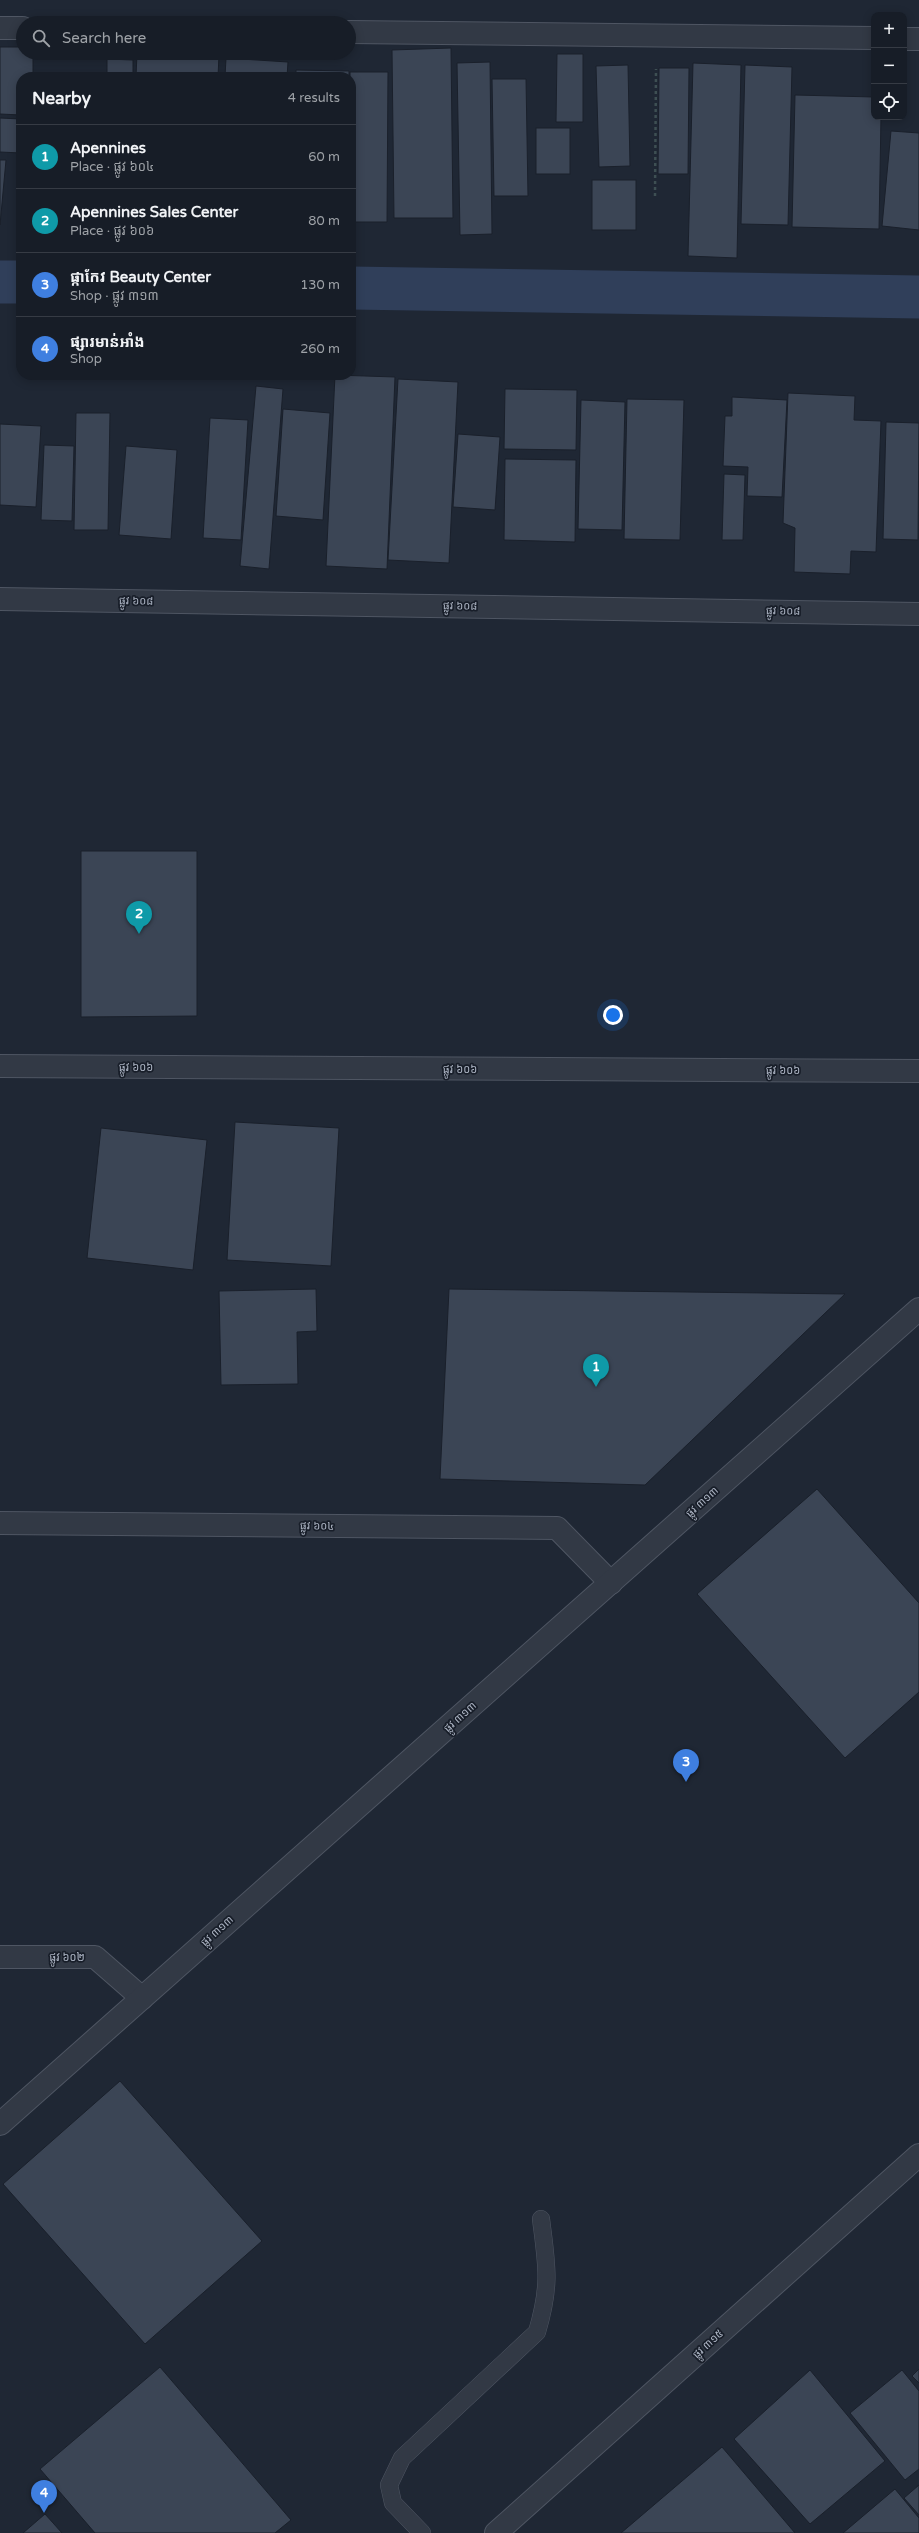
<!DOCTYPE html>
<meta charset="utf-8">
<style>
:root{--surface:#171d27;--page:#242a33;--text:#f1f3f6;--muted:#9ea2a7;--line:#363b44;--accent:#7da6f6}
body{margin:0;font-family:"Varela Round","Noto Sans Khmer",sans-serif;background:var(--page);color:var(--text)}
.controls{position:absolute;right:12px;top:12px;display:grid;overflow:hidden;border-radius:8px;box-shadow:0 2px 10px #0003}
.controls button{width:36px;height:36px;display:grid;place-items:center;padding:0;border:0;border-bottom:1px solid var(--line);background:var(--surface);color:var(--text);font:20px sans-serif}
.you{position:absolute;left:613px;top:1015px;width:14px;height:14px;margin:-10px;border:3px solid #fff;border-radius:50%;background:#1a73e8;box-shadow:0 0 0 6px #1a73e833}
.badge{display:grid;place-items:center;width:26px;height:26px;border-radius:50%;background:var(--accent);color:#fff;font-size:13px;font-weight:700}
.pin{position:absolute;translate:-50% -33px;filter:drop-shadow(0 1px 2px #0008)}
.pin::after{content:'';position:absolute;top:21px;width:14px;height:12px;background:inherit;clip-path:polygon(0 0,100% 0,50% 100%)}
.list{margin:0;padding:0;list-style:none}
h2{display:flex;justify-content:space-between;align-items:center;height:52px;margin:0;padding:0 16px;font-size:17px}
h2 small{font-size:13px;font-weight:400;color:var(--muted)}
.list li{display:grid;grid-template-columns:26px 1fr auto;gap:12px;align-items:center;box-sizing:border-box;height:64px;padding:0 16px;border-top:1px solid var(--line)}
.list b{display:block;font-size:15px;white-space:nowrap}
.list p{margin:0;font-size:13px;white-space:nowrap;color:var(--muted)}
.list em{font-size:13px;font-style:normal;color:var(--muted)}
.icon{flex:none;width:22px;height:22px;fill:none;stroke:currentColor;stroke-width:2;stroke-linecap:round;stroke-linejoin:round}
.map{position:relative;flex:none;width:919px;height:2533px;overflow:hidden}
.search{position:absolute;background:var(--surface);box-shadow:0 2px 10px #0003;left:16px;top:16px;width:340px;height:44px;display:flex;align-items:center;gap:10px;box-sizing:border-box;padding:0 14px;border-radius:22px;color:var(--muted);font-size:15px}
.panel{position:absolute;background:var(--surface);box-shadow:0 2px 10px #0003;left:16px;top:72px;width:340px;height:308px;border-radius:16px}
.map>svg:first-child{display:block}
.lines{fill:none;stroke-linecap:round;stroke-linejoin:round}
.canal{stroke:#303f5a;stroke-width:43}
.building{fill:#3b4555;stroke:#1a202b}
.service-casing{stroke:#4f5663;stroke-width:18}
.minor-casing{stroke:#4f5663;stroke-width:24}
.tertiary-casing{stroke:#4f5663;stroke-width:24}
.path{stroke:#3e4f53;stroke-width:2.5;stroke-dasharray:3 3;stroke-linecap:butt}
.service{stroke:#323945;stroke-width:17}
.minor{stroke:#323945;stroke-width:22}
.tertiary{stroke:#323945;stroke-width:22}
.labels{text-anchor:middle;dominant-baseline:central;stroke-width:3.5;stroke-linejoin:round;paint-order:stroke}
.street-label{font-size:11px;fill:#abb3c2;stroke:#181e29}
</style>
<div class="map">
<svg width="919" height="2533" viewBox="0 0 919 2533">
<rect width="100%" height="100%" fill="#1f2734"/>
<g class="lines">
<g class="canal">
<polyline points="0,282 21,282"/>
<polyline points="351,288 919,297"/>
</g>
</g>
<g class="building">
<polygon points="0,47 23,47 23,53 33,53 33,77 21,77 21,115 0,114"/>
<polygon points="451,48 453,218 394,218 392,50"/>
<polygon points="137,53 219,55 218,77 136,77"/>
<polygon points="557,54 583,54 583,122 556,122"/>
<polygon points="226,58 288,62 287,77 225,77"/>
<polygon points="107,59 133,60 133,77 107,77"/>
<polygon points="490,62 492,234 460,235 457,63"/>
<polygon points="693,63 741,65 737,258 688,256"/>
<polygon points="628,65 630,166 599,167 596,66"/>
<polygon points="745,65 792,67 788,225 741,224"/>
<polygon points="659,68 689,68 688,174 658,174"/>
<polygon points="296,70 349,71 349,77 296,77"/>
<polygon points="350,72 388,72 387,222 351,222"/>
<polygon points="492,79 526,79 528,196 494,196"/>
<polygon points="795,95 874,97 874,117 881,117 879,229 792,227"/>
<polygon points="0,118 21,119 21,153 0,152"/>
<rect x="536" y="128" width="34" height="46"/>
<polygon points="891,131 919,133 919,230 882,226"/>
<polygon points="0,160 6,160 0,225"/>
<rect x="592" y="180" width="44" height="50"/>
<polygon points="335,375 395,377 387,569 326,566"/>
<polygon points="398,379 458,382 449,563 388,560"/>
<polygon points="256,386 283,389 269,569 240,566"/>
<polygon points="505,389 577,390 576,450 504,449"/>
<polygon points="788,393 855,396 854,420 881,421 876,552 851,551 850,574 794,572 795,528 783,523"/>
<polygon points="732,397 787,400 782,497 747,496 748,467 723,466 725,416 732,416"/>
<polygon points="627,399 684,400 680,540 624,539"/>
<polygon points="581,400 625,402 622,530 578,529"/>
<polygon points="283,409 330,413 323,520 276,516"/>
<polygon points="76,413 110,413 108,530 74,530"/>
<polygon points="210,418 248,420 241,540 203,538"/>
<polygon points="886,422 919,423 918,540 883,539"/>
<polygon points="0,424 41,426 36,507 0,505"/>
<polygon points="458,434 500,437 495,510 453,507"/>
<polygon points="44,445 74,446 72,521 41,520"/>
<polygon points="126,446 177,450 171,539 119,535"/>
<polygon points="505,459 576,460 575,542 504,540"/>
<polygon points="724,474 745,475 743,540 722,540"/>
<polygon points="81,851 197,851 197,1016 81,1017"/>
<polygon points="235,1122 339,1128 331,1266 227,1260"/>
<polygon points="101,1128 207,1140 193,1270 87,1258"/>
<polygon points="316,1289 317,1331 297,1332 298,1384 221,1385 219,1291"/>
<polygon points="449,1289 845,1294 645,1485 440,1479"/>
<polygon points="817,1489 919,1603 919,1692 845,1758 697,1594"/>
<polygon points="120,2081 262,2241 145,2344 3,2184"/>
<polygon points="160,2367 291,2520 275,2533 95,2533 40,2469"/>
<polygon points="919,2369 919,2383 912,2376"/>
<polygon points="810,2370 885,2461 810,2524 734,2439"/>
<polygon points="902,2370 919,2391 919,2469 905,2480 850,2413"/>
<polygon points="722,2447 795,2533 621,2533"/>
<polygon points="919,2485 919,2515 904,2498"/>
<polygon points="895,2489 919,2518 919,2533 843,2533"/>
<polygon points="45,2514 62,2533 23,2533"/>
</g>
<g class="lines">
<defs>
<path id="service" d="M422,2533L393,2503L389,2485L402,2458L537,2332C551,2285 547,2266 541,2219"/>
<g id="minor">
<polyline points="0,28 23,28"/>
<polyline points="349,32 874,38"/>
<polyline points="904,39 919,39"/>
<polyline points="0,599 919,614"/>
<polyline points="0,1066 919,1071"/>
<polyline points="0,1523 557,1528 611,1583"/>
<polyline points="0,1957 95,1957 142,1998"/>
<polyline points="0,2124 919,1309"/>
</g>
<polyline id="tertiary" points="496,2533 919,2155"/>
</defs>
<use href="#service" class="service-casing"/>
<use href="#minor" class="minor-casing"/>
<use href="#tertiary" class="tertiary-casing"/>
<polyline class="path" points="655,196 656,69"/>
<use href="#service" class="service"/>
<use href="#minor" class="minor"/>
<use href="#tertiary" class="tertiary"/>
</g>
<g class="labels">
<g class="street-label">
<text transform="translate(136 601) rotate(1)">ផ្លូវ ៦០៨</text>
<text transform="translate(460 606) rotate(1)">ផ្លូវ ៦០៨</text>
<text transform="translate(783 611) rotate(1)">ផ្លូវ ៦០៨</text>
<text x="136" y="1067">ផ្លូវ ៦០៦</text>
<text x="460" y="1069">ផ្លូវ ៦០៦</text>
<text x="783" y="1070">ផ្លូវ ៦០៦</text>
<text transform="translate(702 1502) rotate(-42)">ផ្លូវ ៣១៣</text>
<text transform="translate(317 1526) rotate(1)">ផ្លូវ ៦០៤</text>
<text transform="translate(460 1717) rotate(-42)">ផ្លូវ ៣១៣</text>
<text transform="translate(217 1931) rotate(-42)">ផ្លូវ ៣១៣</text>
<text x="67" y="1957">ផ្លូវ ៦០២</text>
<text transform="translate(708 2344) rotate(-42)">ផ្លូវ ៣១៥</text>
</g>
</g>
</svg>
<div class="controls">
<button>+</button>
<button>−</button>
<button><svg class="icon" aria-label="locate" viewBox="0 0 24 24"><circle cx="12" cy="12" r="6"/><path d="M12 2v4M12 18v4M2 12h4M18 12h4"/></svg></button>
</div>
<div class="you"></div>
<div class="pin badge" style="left:596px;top:1387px;background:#0f9aa8">1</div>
<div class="pin badge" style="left:139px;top:934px;background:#0f9aa8">2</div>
<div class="pin badge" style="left:686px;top:1782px;background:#3f7fe0">3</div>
<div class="pin badge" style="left:44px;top:2513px;background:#3f7fe0">4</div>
<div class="search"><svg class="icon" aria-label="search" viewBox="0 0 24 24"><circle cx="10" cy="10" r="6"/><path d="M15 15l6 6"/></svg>Search here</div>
<section class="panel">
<h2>Nearby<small>4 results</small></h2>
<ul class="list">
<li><span class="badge" style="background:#0f9aa8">1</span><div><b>Apennines</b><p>Place · ផ្លូវ ៦០៤</p></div><em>60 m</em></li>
<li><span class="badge" style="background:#0f9aa8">2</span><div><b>Apennines Sales Center</b><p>Place · ផ្លូវ ៦០៦</p></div><em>80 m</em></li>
<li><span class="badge" style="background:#3f7fe0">3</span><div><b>ផ្កាកែវ Beauty Center</b><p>Shop · ផ្លូវ ៣១៣</p></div><em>130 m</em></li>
<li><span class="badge" style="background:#3f7fe0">4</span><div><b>ផ្សារមាន់អាំង</b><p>Shop</p></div><em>260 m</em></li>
</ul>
</section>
</div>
